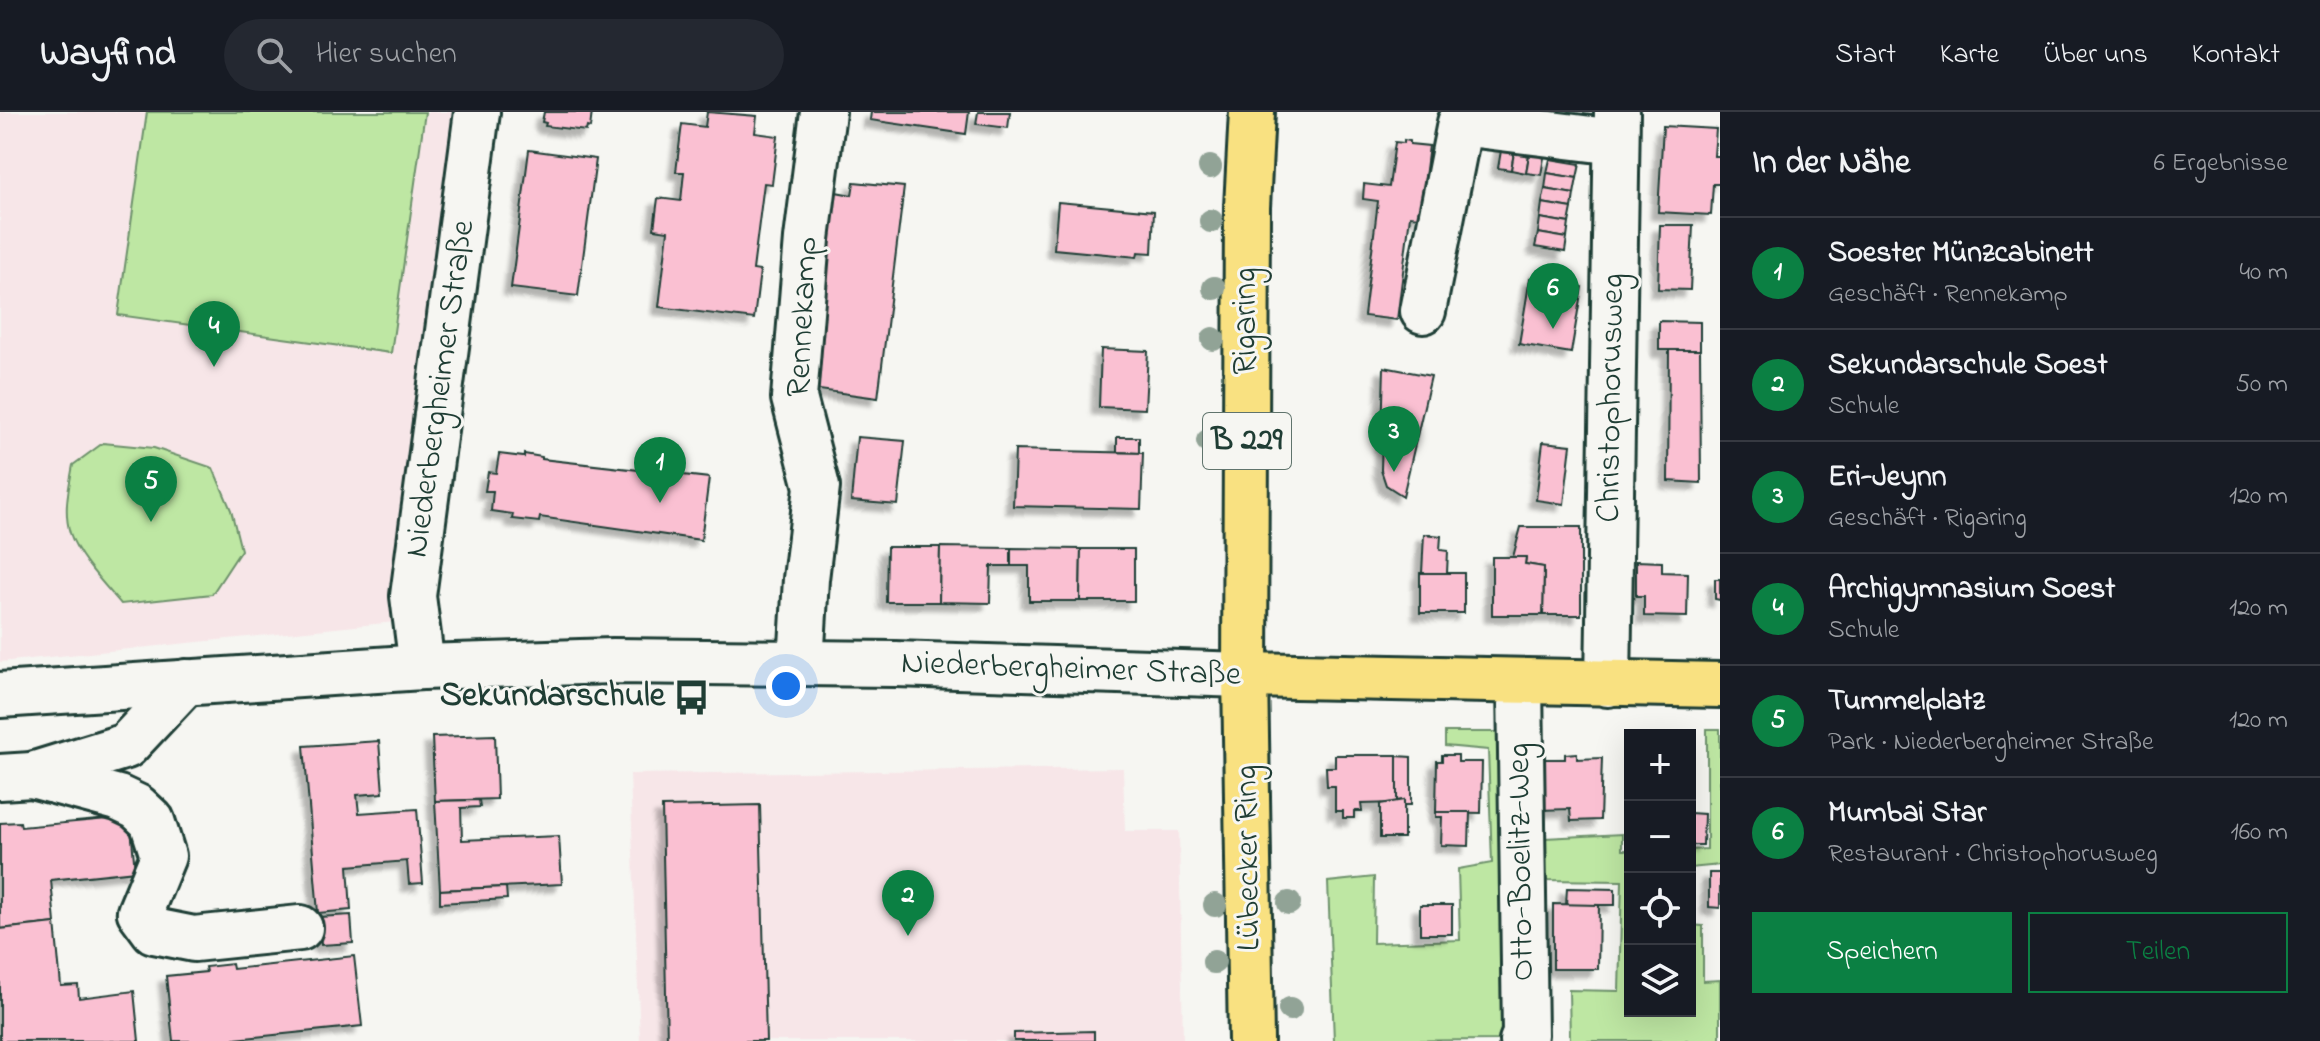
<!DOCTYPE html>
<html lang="de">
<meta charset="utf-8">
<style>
:root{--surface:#171b24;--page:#242831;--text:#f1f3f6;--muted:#9ea1a6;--line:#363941;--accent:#0b8043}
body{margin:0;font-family:"Indie Flower",sans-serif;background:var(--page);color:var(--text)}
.controls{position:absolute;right:24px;bottom:24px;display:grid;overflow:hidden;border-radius:0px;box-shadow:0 8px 32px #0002}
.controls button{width:72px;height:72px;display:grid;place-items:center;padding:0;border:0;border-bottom:2px solid var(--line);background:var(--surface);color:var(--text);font:40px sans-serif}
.you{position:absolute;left:786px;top:574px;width:28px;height:28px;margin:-20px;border:6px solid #fff;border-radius:50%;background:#1a73e8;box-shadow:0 0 0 12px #1a73e833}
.badge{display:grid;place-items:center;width:52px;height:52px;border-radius:50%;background:var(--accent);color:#fff;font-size:26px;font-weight:700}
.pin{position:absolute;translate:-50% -66px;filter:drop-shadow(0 2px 4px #0008)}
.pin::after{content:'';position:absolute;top:42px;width:28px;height:24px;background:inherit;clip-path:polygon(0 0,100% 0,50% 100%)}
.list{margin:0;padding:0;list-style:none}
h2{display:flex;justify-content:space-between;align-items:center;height:104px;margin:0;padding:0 32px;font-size:34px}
h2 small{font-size:26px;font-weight:400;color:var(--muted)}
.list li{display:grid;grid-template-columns:52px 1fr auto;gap:24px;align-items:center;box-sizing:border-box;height:112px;padding:0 32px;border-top:2px solid var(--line)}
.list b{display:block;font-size:30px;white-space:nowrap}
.list p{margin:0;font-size:26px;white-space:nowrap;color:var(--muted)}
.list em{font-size:26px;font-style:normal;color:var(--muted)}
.actions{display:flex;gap:16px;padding:24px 32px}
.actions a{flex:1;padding:18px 0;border:2px solid var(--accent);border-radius:0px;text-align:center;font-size:28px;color:var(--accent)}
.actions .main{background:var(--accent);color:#fff}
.icon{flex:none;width:44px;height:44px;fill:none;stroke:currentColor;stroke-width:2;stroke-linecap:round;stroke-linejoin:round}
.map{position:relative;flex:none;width:1720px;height:929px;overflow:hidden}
header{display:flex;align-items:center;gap:48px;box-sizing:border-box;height:112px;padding:0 40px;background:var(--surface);border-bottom:2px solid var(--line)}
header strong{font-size:38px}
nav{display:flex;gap:44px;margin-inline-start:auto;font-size:28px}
.search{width:560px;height:72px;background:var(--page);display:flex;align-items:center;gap:20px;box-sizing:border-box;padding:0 28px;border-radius:44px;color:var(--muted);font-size:30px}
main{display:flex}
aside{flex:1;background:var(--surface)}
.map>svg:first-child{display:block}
.built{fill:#f7e6e8}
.green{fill:#bee7a3;stroke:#6e926c;stroke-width:2}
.building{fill:#fac0d2;stroke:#1f3d34;stroke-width:2;filter:url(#shadow)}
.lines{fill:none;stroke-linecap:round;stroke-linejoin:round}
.minor-casing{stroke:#1f3d34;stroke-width:50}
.major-casing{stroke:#1f3d34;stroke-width:50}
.minor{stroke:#f6f6f2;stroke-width:44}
.major{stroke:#f9e181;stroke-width:44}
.tree{fill:#91a396}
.labels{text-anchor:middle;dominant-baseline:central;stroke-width:6;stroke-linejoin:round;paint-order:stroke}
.shield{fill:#f6f6f2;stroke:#60746d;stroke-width:2}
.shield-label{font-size:32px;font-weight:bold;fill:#1f3d34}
.street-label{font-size:34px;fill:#1f3d34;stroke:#f6f6f2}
.poi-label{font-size:34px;font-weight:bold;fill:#1f3d34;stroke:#f6f6f2;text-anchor:end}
</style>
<header>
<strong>Wayfind</strong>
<div class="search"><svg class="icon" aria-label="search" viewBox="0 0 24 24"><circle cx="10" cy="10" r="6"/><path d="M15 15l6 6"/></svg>Hier suchen</div>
<nav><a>Start</a><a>Karte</a><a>Über uns</a><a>Kontakt</a></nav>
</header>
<main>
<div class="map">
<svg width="1720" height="929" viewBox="0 0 1720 929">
<defs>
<filter id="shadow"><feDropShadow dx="-7" dy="7" stdDeviation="2" flood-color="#0004"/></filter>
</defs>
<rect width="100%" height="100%" fill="#f6f6f2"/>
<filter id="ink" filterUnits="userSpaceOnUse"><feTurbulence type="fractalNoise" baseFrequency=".0125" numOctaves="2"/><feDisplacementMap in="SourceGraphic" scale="16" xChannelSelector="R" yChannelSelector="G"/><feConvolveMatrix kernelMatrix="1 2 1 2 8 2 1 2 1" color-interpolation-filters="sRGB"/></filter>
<g filter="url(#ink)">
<g class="built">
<polygon points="0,0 462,0 395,510 0,550"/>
<polygon points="1123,656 1125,719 1179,719 1183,929 640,929 630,662"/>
</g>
<g class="green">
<polygon points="147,0 425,0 391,241 118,203"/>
<path d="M103,331L154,336L213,356L231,398L241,438L212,482L121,492C105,473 78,445 70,421C63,399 69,375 73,353Z"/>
<polygon points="1707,617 1720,617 1720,753 1690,756 1690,738 1707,737"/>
<polygon points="1445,620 1508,620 1503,928 1334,929 1328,770 1374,765 1373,831 1460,828 1458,757 1492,751 1488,638 1445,634"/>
<polygon points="1622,722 1622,738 1630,738 1630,899 1690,899 1690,813 1703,814 1703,869 1720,868 1720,929 1570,929 1569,878 1619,879 1622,769 1542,768 1545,726"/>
</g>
<g class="building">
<polygon points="544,0 592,0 590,16 587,15 586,19 545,14 546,11 542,10"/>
<polygon points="707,0 757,4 755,21 778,24 772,72 764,71 753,158 760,159 754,207 659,195 668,119 654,117 658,86 681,89 684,60 676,60 682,12 705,15"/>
<polygon points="871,0 969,0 966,22 870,8"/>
<polygon points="978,0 1010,0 1008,16 976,12"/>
<polygon points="1663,14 1716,17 1714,44 1720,44 1720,72 1713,72 1711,103 1658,100"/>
<polygon points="1503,27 1516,29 1511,58 1498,56"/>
<polygon points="1404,28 1410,29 1410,32 1429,34 1420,105 1410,104 1397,208 1364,204 1378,89 1363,87 1364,72 1389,75 1395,30 1404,31"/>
<polygon points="1516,29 1531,31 1526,61 1511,58"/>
<polygon points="1531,31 1546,34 1541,63 1526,61"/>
<polygon points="529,38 596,47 578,184 511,176"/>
<polygon points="1550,47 1580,52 1577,66 1547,61"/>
<polygon points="1547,61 1577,66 1574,82 1545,77"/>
<polygon points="854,70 904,75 878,286 812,277 836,80 852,83"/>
<polygon points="1545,77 1574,82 1572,96 1542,91"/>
<polygon points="1058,90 1154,99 1152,141 1138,140 1137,145 1054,137"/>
<polygon points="1542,91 1572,96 1569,111 1540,106"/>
<polygon points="1540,106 1569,111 1567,126 1538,121"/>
<polygon points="1660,113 1693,113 1690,178 1658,177"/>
<polygon points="1538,121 1567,126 1565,140 1535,135"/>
<polygon points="1530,166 1582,175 1571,241 1519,232"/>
<polygon points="1659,209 1700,210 1700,238 1659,238"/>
<polygon points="1101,237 1148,239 1145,297 1099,295"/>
<polygon points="1669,238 1700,238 1701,371 1668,369"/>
<polygon points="1384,255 1431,264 1403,384 1386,373 1381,358"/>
<polygon points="857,325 905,329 898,393 851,389"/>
<polygon points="1117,325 1139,325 1139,341 1117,340"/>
<polygon points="1543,330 1571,333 1564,392 1536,388"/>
<polygon points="1015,338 1143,341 1141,397 1013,394"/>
<polygon points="499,342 524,345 524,342 542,345 542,347 709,366 701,428 540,405 539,410 512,407 513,402 491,399 493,379 485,379 488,360 496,361"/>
<polygon points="1521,415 1581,415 1581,503 1543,503 1544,455 1525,452 1526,445 1513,445"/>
<polygon points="1424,422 1441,424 1440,438 1448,439 1447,461 1422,461"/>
<polygon points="887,435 940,435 939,490 886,490"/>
<polygon points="940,435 1011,436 1011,454 991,454 990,491 939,490"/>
<polygon points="1011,436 1081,437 1080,489 1029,489 1029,454 1011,454"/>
<polygon points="1081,437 1134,437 1134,489 1080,489"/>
<polygon points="1492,445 1526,445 1525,452 1544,455 1543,503 1492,503"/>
<polygon points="1636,449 1662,450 1662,460 1688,461 1687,505 1644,504 1644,484 1636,484"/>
<rect x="1420" y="461" width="44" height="40"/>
<polygon points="1715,467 1720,467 1720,488 1715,487"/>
<polygon points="495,623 497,687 435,689 432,625"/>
<polygon points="379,629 383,681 357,683 359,701 417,697 423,771 409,772 407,749 348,754 351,798 318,801 304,634"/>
<polygon points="1577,641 1577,647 1602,646 1600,708 1571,709 1570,697 1539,698 1538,647 1565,647 1565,642"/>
<polygon points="1335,643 1397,643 1397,691 1361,692 1362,699 1354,699 1354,706 1343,706 1343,699 1335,699 1335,674 1327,674 1326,655 1335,655"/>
<polygon points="1442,643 1458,643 1458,650 1482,650 1481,701 1436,700 1437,649 1442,649"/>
<polygon points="1397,644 1411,645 1411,693 1404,693 1404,688 1397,689"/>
<polygon points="479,688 480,695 461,696 462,728 559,724 562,772 440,778 435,689"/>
<polygon points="1404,688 1404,726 1380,726 1380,692"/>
<polygon points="760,693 766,929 667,929 662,695"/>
<polygon points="1436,700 1470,700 1469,734 1441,733 1442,705 1436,705"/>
<polygon points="1690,701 1704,702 1703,733 1690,733"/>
<polygon points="130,705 135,759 51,768 55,811 0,817 0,711 20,710 21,715"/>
<polygon points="1709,761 1720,761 1720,796 1709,795"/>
<polygon points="506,775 507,787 440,791 440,778"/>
<polygon points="1567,776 1615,777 1615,793 1566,793"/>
<polygon points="1553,792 1599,793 1598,857 1553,857"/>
<rect x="1420" y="793" width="32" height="29"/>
<polygon points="351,803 353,831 321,833 319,805"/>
<polygon points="55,811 61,874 78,873 79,886 134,879 139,929 0,929 0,817"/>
<polygon points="354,844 362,914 215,929 173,929 166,864 206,860 205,855 232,852 233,857"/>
<polygon points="1094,919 1094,929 1014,929 1014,921"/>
</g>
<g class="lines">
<defs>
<g id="minor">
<polyline points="1423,199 1460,11 1616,30"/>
<polyline points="801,551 806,467 817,375 794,286 807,127 823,0"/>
<polyline points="422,555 413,484 477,0"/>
<polyline points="1520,571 1525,923 1522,929"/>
<polyline points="1608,572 1617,0"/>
<polyline points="0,583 422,555 613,549 895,552 1245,563"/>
<polyline points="32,663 118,686 137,695 152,709 163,744 140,800 154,819 194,827 300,816"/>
<polyline points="0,665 32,663 126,634 186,570"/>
</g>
<g id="major">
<polyline points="1245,563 1720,573"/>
<polyline points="1251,929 1245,563 1247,95 1252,0"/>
</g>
</defs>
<use href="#minor" class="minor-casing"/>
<use href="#major" class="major-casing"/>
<use href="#minor" class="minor"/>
<use href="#major" class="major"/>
</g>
<g class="tree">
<circle cx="1210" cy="55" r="12"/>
<circle cx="1211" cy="109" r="12"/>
<circle cx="1214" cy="176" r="12"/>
<circle cx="1213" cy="227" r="12"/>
<circle cx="1208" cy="329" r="12"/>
<circle cx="1289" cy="791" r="12"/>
<circle cx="1215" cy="793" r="12"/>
<circle cx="1214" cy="850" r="12"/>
<circle cx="1290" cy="897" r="12"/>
</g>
</g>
<defs>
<symbol id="bus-bare" viewBox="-9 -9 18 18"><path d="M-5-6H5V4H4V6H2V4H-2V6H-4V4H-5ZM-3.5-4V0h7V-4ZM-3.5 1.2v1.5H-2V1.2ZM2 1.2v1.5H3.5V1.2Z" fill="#1f3d34" stroke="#f6f6f2" stroke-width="2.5" paint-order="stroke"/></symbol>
</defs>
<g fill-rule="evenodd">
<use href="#bus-bare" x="666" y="560" width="51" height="51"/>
</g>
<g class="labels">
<rect class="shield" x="1203" y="301" width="88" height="56" rx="6"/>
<g class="shield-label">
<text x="1247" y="329">B 229</text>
</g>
<g class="street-label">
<text transform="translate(804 205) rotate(-87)">Rennekamp</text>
<text transform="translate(1247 209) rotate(-90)">Rigaring</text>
<text transform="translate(441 277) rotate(-82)">Niederbergheimer Straße</text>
<text transform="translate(1612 286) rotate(-89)">Christophorusweg</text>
<text transform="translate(1071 558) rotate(2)">Niederbergheimer Straße</text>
<text transform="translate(1249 746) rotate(-91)">Lübecker Ring</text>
<text transform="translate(1522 750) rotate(-91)">Otto-Boelitz-Weg</text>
</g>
<g class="poi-label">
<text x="665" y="585">Sekundarschule</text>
</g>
</g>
</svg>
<div class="controls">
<button>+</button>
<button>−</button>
<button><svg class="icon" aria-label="locate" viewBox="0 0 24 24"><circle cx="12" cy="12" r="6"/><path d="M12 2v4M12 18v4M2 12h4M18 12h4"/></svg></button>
<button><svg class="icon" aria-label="layers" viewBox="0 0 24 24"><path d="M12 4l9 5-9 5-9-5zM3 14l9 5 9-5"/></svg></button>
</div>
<div class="you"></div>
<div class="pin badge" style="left:660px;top:391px">1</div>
<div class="pin badge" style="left:908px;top:824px">2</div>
<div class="pin badge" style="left:1394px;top:360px">3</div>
<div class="pin badge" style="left:214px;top:255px">4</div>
<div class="pin badge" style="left:151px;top:410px">5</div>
<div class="pin badge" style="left:1553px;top:217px">6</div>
</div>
<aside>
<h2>In der Nähe<small>6 Ergebnisse</small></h2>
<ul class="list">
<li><span class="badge">1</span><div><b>Soester Münzcabinett</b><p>Geschäft · Rennekamp</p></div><em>40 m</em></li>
<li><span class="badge">2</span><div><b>Sekundarschule Soest</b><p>Schule</p></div><em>50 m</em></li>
<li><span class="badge">3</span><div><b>Eri-Jeynn</b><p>Geschäft · Rigaring</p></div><em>120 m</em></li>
<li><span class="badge">4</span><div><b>Archigymnasium Soest</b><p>Schule</p></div><em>120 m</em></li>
<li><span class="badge">5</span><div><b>Tummelplatz</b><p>Park · Niederbergheimer Straße</p></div><em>120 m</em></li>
<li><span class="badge">6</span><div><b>Mumbai Star</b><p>Restaurant · Christophorusweg</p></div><em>160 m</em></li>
</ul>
<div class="actions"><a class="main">Speichern</a><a>Teilen</a></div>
</aside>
</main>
